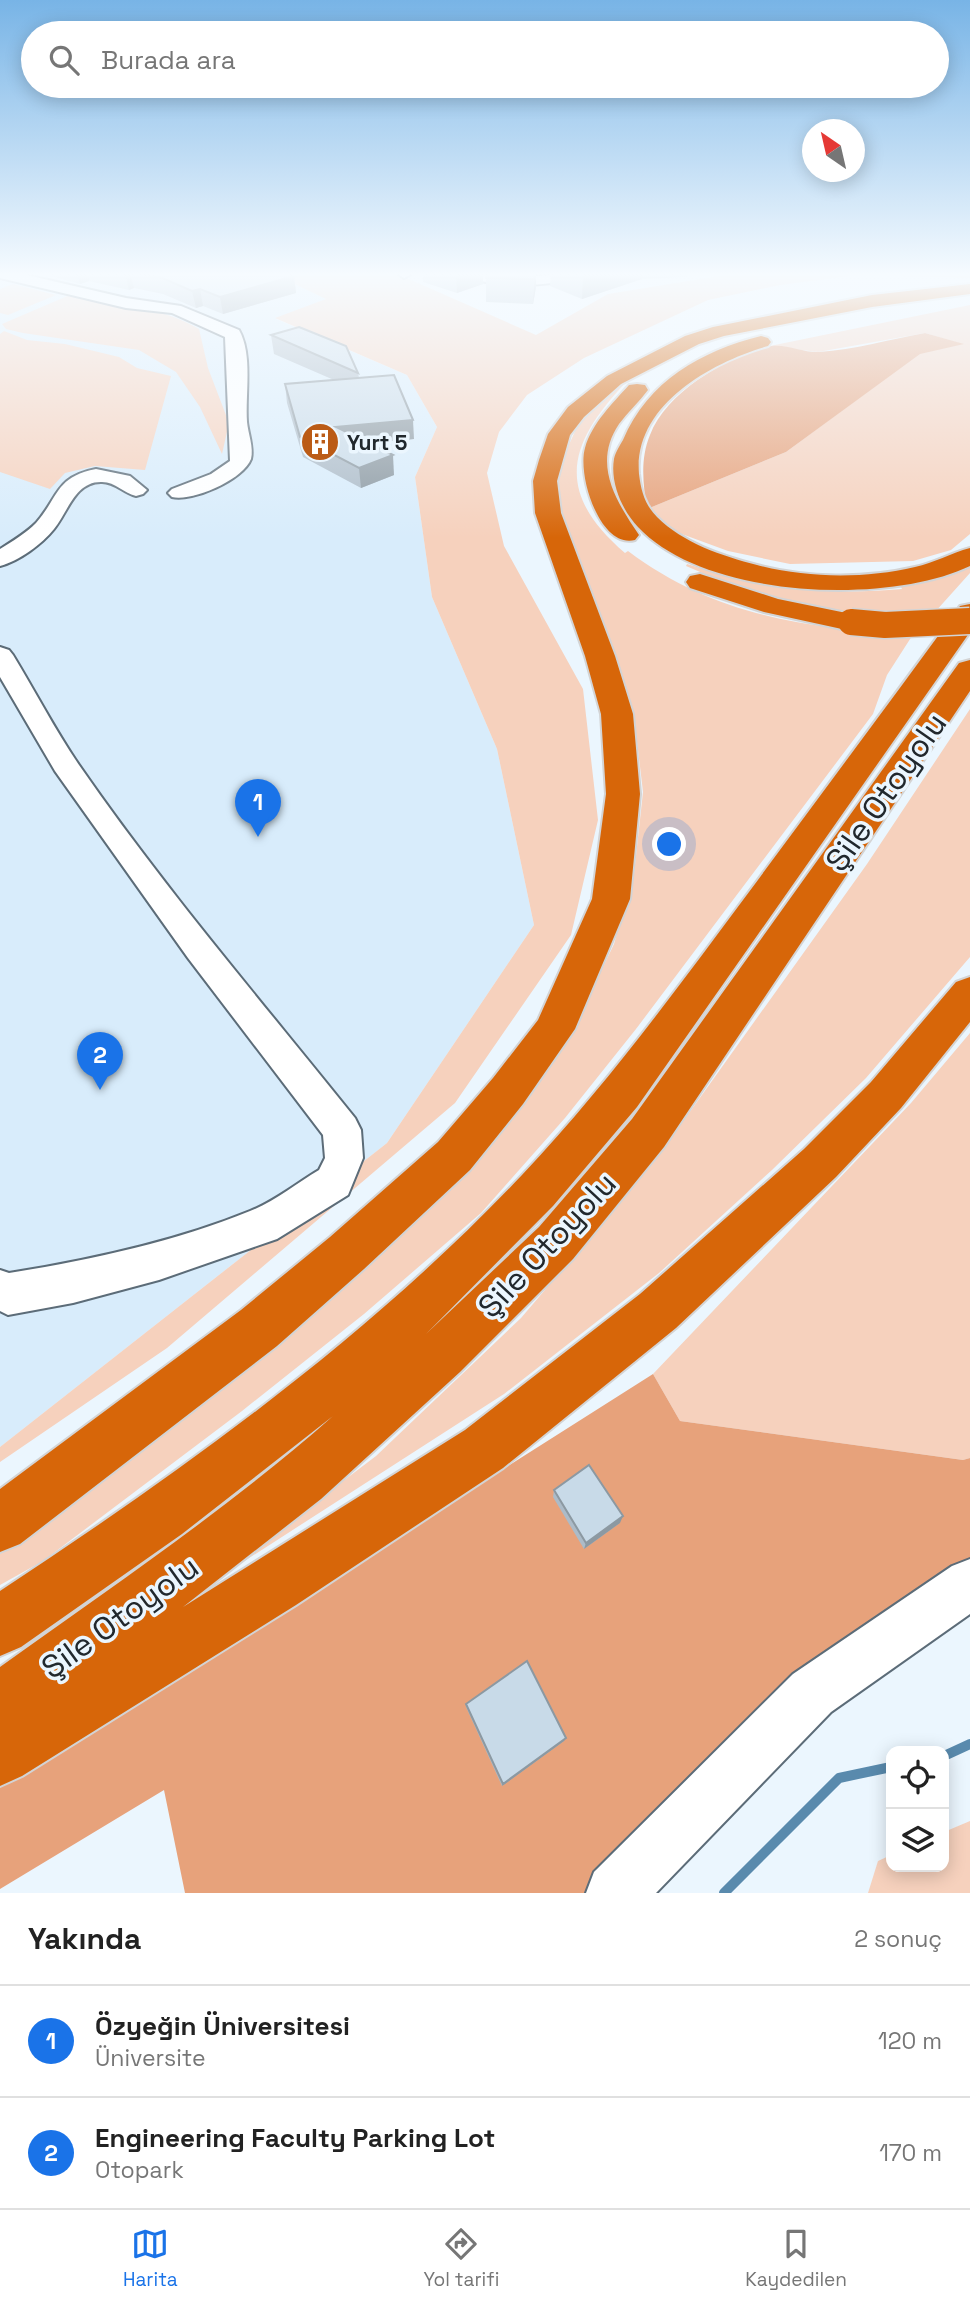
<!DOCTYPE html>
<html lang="tr">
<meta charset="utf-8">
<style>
:root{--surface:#fff;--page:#f2f2f2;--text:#222;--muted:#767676;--line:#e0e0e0;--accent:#1a73e8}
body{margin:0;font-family:"Space Grotesk",sans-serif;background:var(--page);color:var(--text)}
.controls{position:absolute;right:21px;bottom:21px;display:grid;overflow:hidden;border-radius:14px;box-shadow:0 4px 18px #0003}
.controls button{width:63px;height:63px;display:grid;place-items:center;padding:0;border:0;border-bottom:2px solid var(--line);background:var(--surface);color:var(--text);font:35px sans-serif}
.compass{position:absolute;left:802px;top:119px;width:63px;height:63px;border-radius:50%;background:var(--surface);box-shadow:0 4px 18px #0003;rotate:326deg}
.you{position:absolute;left:670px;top:845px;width:24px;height:24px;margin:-18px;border:5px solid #fff;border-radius:50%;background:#1a73e8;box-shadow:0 0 0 10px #1a73e833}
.badge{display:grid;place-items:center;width:46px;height:46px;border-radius:50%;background:var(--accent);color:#fff;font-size:23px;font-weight:700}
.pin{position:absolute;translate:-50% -58px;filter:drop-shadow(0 2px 4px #0008)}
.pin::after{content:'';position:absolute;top:37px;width:24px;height:21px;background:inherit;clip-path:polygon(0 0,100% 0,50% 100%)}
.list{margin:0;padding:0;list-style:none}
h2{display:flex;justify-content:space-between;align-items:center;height:91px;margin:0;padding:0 28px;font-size:30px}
h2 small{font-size:23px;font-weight:400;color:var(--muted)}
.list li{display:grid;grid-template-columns:46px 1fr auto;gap:21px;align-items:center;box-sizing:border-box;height:112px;padding:0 28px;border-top:2px solid var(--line)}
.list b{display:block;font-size:26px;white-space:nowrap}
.list p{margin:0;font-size:23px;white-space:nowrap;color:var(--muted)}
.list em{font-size:23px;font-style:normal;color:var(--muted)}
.icon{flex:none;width:38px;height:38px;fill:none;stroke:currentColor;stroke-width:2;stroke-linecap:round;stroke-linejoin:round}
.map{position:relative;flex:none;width:970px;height:1893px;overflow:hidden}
.search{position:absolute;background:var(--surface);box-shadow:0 4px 18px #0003;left:21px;right:21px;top:21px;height:77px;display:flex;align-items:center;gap:18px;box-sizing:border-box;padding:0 24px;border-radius:38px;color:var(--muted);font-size:26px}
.sheet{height:315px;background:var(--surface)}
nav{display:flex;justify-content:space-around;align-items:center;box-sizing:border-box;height:98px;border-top:2px solid var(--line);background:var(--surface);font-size:19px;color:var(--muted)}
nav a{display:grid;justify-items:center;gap:4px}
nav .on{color:var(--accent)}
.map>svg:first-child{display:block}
.built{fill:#d8ecfb}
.green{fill:#f6d1bd}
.forest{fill:#e7a27b}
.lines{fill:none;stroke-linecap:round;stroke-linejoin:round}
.stream{stroke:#598aad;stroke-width:10}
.minor-casing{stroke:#5c6c78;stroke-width:4}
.highway-casing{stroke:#d3d4d5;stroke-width:4}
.minor{fill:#fff;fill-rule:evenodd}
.highway{fill:#d76609;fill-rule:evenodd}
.highway-bridge-casing{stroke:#d3d4d5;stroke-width:29;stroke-linecap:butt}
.highway-bridge{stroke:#d76609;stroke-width:26}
.wall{fill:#acbbc8}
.shaded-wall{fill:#8c99a2}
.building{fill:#c8dae8;stroke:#8c99a2;stroke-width:2}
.labels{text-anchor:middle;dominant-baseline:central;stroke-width:7;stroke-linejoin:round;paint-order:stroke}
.far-poi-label{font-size:21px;font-weight:bold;fill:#21282d;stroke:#ebf6fe;text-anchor:start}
.near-street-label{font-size:32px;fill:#21282d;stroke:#ebf6fe}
</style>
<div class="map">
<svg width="970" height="1893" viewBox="0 0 970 1893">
<rect width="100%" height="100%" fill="#ebf6fe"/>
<polygon class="built" points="0,273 272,273 327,299 276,319 407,375 437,427 415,477 432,597 497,749 534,925 387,1143 0,1447"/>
<g class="green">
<polygon points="272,273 395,273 536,335 608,294 738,273 970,273 970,278 857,275 780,285 708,300 584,358 527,395 499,432 487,473 504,546 583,689 598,820 571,935 455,1103 167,1348 0,1462 0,1447 387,1143 534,925 497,749 432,597 415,477 437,427 407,375 275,318 326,299"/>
<polygon points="13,284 56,295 8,315 0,313 0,289"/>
<path d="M72,294C115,303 161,307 199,329L208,368L229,423L222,454L200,407L176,372L139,350L23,333L6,329L2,324Z"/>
<polygon points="970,305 970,534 951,550 913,561 790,564 728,551 679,533 647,509 786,452 920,353 962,344 925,333 818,352 770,346"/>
<polygon points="4,331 27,340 65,344 119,357 137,368 171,376 145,470 95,466 65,473 50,489 0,472 0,334"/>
<path d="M628,380C568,443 553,491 625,553L628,551C718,618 805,626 912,636L887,675L873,714L636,1029L565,1118L481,1213L364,1314L242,1411L43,1561L0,1585V1554L442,1190L529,1097L574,1028L614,944L634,874L643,792L636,733L623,677L563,521L555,475L577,427L591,408Z"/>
<path d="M687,564C761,588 825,596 902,589L900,585L928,580L970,565V573L935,612C911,613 887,616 864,615C803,613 741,590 686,566Z"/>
<polygon points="970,709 970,957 866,1078 772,1170 659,1273 504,1394 201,1589 376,1456 521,1318 654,1162 867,864"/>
<polygon points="970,1033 970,1458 963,1460 680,1421 653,1374 911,1103"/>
<polygon points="970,1821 970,1893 868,1893 878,1861 891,1855 891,1867 944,1867 944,1832"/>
</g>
<g class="forest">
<path d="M925,333L964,344L920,354L786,452L647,509C643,484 640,459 650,435C667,392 724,359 767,347C783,342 803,353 819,352C854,350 891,339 925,333Z"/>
<polygon points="653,1374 680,1421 963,1460 970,1458 970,1566 590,1893 185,1893 164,1790 0,1889 0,1776 209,1656"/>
</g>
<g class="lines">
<g class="stream">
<polyline points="944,1756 970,1744"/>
<polyline points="724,1893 839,1778 891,1767"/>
</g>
<defs>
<g id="minor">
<path d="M0,273H18L126,298L181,306L239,330C253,355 245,394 247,422C248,433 254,448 251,459C243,480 192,502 172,497L168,493L172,489L211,474L230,461L225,337L172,313L126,308L0,278Z"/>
<polygon points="397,273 413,273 404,278"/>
<path d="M456,273L522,277L588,273L585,276C542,288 502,288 459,276Z"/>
<path d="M96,469L130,476L147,490L143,494L136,496C123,493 116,482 102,482C75,481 68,512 54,529C42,544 19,561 0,566V549C13,541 26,533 36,523C59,497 55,477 96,469Z"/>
<path d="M0,647L9,650L13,655C35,691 55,730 79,765C164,888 262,1002 355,1118L361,1130L363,1158L348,1195L277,1239L159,1280L73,1303L8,1315L0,1311V1270L9,1273C90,1260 174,1242 250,1211C274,1202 297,1183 319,1170L325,1158L323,1135L188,958L55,771L0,677Z"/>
<polygon points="970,1559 970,1614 831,1712 656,1893 586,1893 594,1872 793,1674 952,1566"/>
</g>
<g id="highway">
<polygon points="970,284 970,294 872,307 724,336 699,344 621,384 584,417 570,435 557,481 561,513 615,656 633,714 640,794 630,899 575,1029 523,1104 470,1170 364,1269 277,1346 20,1544 0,1552 0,1489 241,1310 330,1237 438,1142 493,1078 538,1020 592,899 606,794 601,714 585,656 535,513 533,481 539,460 548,434 568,407 607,376 685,336 713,327 872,295"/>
<path d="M761,336L768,338L771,342L768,346C712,362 633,405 639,474C641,491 645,505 657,517C683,543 722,556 757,565C807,578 864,579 915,567C934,563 951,553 970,548V566C886,606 704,598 638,527C622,510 610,483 614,459C615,453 620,445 623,440C648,381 701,351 761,336Z"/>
<path d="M637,384L645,385L648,390C639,402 628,412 619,424C592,464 616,501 639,535L635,540C600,549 577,475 585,448C592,423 613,403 629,385Z"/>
<polygon points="700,574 778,599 861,616 865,622 861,628 851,631 764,612 690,588 686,582 690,576"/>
<path d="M970,604V632L637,1107L553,1206L426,1334L539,1227L632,1119L959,663L970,660V691L664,1147L573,1259L460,1372L321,1499L183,1607L465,1430L640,1294L804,1149L871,1082L956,982L970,977V1022L901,1108L836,1177L676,1328L503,1468L296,1605L22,1776L0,1786V1667C113,1586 229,1508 333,1416L182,1534L21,1647L0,1656V1591C185,1469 369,1337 522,1175C606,1086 676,990 749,892C819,797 890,702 960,606Z"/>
</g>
</defs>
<use href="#minor" class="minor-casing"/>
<use href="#highway" class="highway-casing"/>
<use href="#minor" class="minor"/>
<use href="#highway" class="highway"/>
<defs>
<polyline id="highway-bridge" points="851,622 885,625 970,621"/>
</defs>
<use href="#highway-bridge" class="highway-bridge-casing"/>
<use href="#highway-bridge" class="highway-bridge"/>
</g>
<g class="wall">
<polygon points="41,273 287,273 294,276 296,293 223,314 203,306 196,308 163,294 134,288 129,290 89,281 80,284"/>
<polygon points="423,273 483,273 483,284 457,293 423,282"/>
<polygon points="487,273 690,273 688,273 687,277 642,279 582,299 550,286 551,273 536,273 536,287 533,304 486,302 486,278"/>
<polygon points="271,335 358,373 359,378 414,439 370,443 394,475 361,488 303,457 287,403 285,384 334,380 274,354"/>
<polygon points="554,1490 620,1523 584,1549 553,1497"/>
<polygon points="466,1704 564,1741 502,1786 466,1707"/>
</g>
<g class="shaded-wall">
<polygon points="77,273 87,273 89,281 80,284"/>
<polygon points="125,273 130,273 134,288 129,290"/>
<polygon points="456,273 483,273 483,284 457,293"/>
<polygon points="535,273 536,273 536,287 533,304"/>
<polygon points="590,273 643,273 642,279 582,299 583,274"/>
<polygon points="294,276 296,293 223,314 220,297"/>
<polygon points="200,289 203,306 196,308 192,291"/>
<polygon points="413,420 414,439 338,446 336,427"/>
<polygon points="393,455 394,475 361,488 359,468"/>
<polygon points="623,1516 620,1523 584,1549 586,1543"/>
<polygon points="566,1738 564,1741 502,1786 503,1784"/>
</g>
<g class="building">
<polygon points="137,273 287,273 294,276 220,297 200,289 192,291 160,277"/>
<polygon points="487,273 535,273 534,279 486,278"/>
<polygon points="299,327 346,346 358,373 271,335"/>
<polygon points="394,375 413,420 336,427 393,455 359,468 300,437 285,384"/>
<polygon points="589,1465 623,1516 586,1543 554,1490"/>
<polygon points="527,1661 566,1738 503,1784 466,1704"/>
</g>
<linearGradient id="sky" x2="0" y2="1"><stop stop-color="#78b4e6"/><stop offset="0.51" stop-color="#f6fbff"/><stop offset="1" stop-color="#f6fbff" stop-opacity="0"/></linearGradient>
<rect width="970" height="538" fill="url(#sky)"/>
<defs>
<symbol id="building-disc" viewBox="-11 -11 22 22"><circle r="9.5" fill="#bb5b16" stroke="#ebf6fe"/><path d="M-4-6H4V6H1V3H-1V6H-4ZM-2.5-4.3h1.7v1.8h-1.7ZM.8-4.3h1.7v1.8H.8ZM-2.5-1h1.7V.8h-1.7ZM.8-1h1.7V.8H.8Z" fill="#fff"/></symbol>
</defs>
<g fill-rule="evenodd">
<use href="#building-disc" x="298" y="420" width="44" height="44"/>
</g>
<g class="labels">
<g class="far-poi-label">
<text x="347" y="442">Yurt 5</text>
</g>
<g class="near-street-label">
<text transform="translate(886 792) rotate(-55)">Şile Otoyolu</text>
<text transform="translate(547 1245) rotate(-47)">Şile Otoyolu</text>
<text transform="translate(120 1617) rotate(-36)">Şile Otoyolu</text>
</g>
</g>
</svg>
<div class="controls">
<button><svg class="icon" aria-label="locate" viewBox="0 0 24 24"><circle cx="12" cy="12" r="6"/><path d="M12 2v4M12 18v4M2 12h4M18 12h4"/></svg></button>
<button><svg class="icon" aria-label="layers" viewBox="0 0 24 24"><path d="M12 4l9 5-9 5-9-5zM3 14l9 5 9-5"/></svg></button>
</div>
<svg class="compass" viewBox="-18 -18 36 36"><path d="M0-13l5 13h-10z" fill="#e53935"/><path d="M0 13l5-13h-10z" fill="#767676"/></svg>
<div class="you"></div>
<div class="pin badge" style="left:258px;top:837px">1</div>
<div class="pin badge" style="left:100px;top:1090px">2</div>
<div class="search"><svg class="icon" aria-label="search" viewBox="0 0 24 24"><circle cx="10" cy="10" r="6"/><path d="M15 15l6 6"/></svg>Burada ara</div>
</div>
<section class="sheet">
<h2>Yakında<small>2 sonuç</small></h2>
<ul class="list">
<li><span class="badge">1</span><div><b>Özyeğin Üniversitesi</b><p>Üniversite</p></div><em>120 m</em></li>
<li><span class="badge">2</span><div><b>Engineering Faculty Parking Lot</b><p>Otopark</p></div><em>170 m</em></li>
</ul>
</section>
<nav>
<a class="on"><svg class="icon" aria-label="map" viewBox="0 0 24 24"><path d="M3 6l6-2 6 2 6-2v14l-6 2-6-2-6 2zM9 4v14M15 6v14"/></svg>Harita</a>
<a><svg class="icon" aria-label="directions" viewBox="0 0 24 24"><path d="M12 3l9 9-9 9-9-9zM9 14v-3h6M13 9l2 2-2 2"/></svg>Yol tarifi</a>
<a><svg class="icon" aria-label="saved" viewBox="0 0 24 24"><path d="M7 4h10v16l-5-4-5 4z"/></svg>Kaydedilen</a>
</nav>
